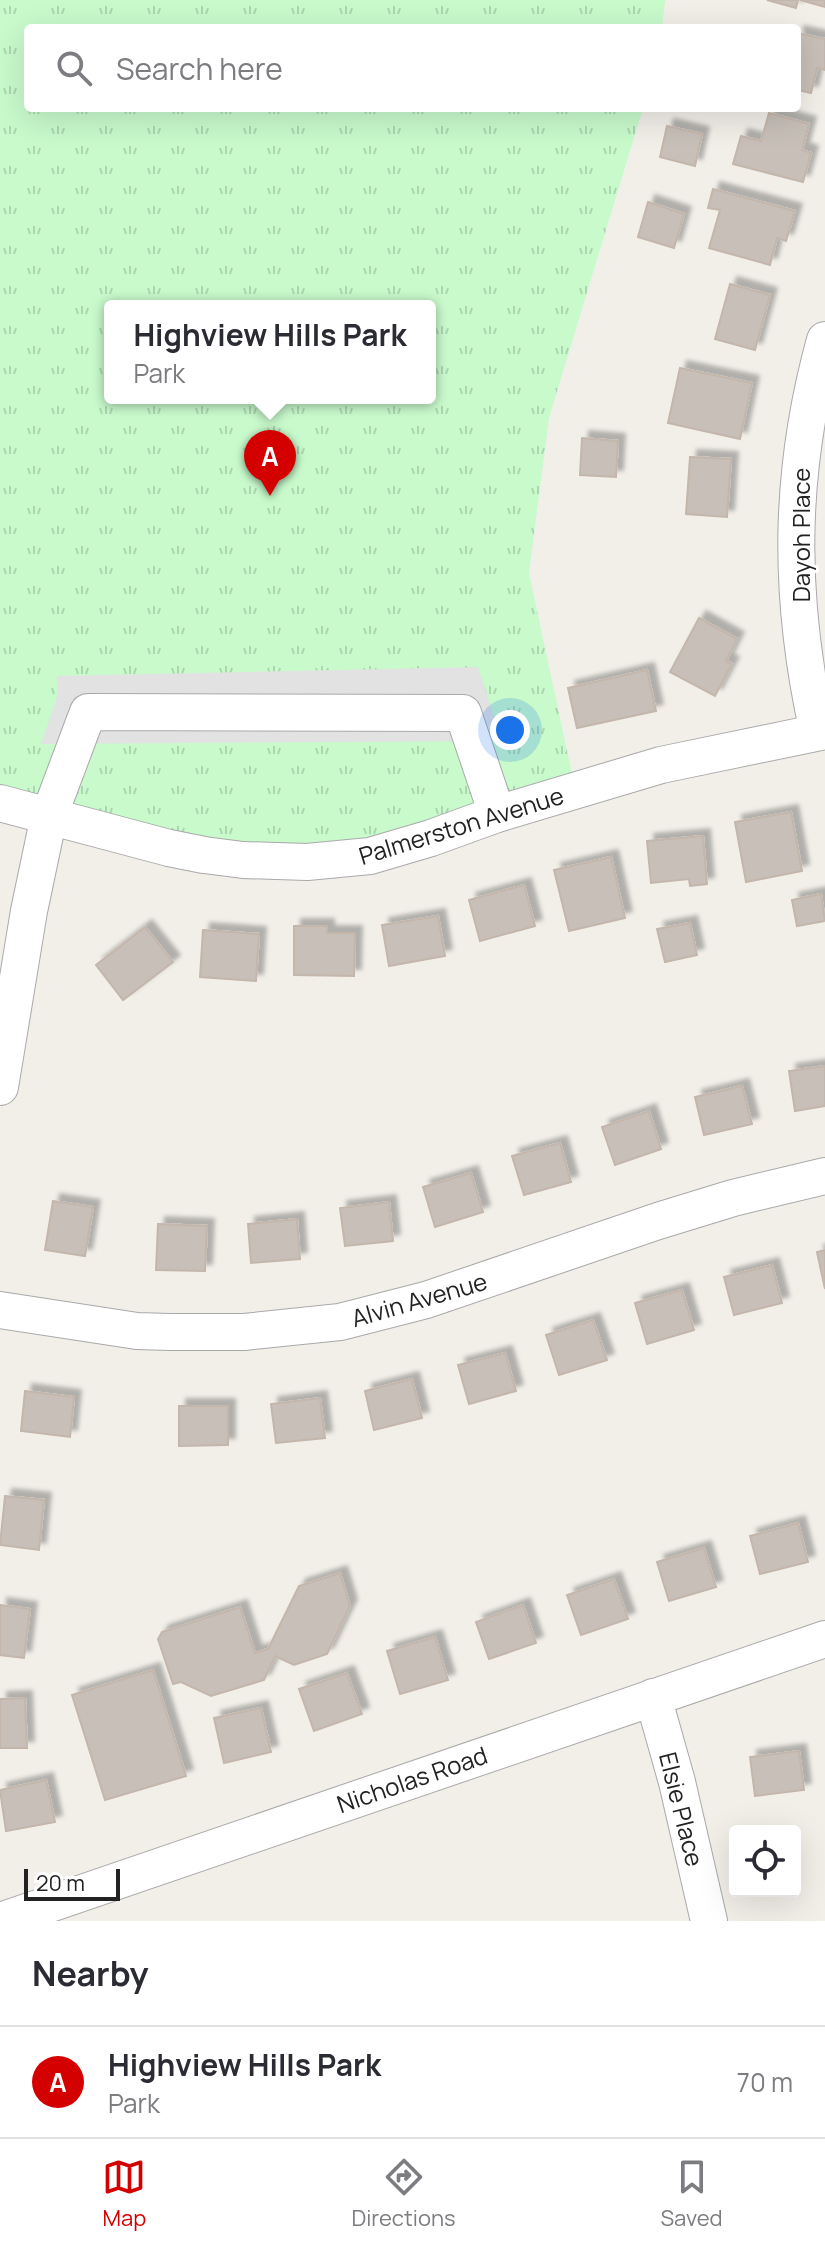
<!DOCTYPE html>
<style>
:root{--surface:#fff;--page:#f7f7f7;--text:#2b2b33;--muted:#7c7c81;--line:#e1e1e2;--accent:#d40000}
body{margin:0;font-family:Manrope,sans-serif;background:var(--page);color:var(--text)}
.controls{position:absolute;right:24px;bottom:24px;display:grid;overflow:hidden;border-radius:8px;box-shadow:0 8px 32px #0002}
.controls button{width:72px;height:72px;display:grid;place-items:center;padding:0;border:0;border-bottom:2px solid var(--line);background:var(--surface);color:var(--text);font:40px sans-serif}
.scale{position:absolute;left:24px;bottom:20px;width:96px;box-sizing:border-box;padding-left:8px;border:4px solid #222;border-top:0;font-size:22px;line-height:28px;white-space:nowrap;color:#222;-webkit-text-stroke:6px #fff;paint-order:stroke}
.you{position:absolute;left:510px;top:730px;width:28px;height:28px;margin:-20px;border:6px solid #fff;border-radius:50%;background:#1a73e8;box-shadow:0 0 0 12px #1a73e833}
.badge{display:grid;place-items:center;width:52px;height:52px;border-radius:50%;background:var(--accent);color:#fff;font-size:26px;font-weight:700}
.pin{position:absolute;translate:-50% -66px;filter:drop-shadow(0 2px 4px #0008)}
.pin::after{content:'';position:absolute;top:42px;width:28px;height:24px;background:inherit;clip-path:polygon(0 0,100% 0,50% 100%)}
.popup{position:absolute;left:104px;top:300px;width:332px;height:104px;box-sizing:border-box;display:grid;place-content:center;border-radius:8px;background:var(--surface);filter:drop-shadow(0 2px 6px #0005);font-size:26px;white-space:nowrap;color:var(--muted)}
.popup b{font-size:30px;color:var(--text)}
.popup::after{content:'';position:absolute;left:50%;top:100%;margin-left:-16px;border:16px solid transparent;border-top-color:var(--surface)}
.list{margin:0;padding:0;list-style:none}
h2{display:flex;justify-content:space-between;align-items:center;height:104px;margin:0;padding:0 32px;font-size:34px}
h2 small{font-size:26px;font-weight:400;color:var(--muted)}
.list li{display:grid;grid-template-columns:52px 1fr auto;gap:24px;align-items:center;box-sizing:border-box;height:112px;padding:0 32px;border-top:2px solid var(--line)}
.list b{display:block;font-size:30px;white-space:nowrap}
.list p{margin:0;font-size:26px;white-space:nowrap;color:var(--muted)}
.list em{font-size:26px;font-style:normal;color:var(--muted)}
.icon{flex:none;width:44px;height:44px;fill:none;stroke:currentColor;stroke-width:2;stroke-linecap:round;stroke-linejoin:round}
.map{position:relative;flex:none;width:825px;height:1921px;overflow:hidden}
.search{position:absolute;background:var(--surface);box-shadow:0 8px 32px #0002;left:24px;right:24px;top:24px;height:88px;display:flex;align-items:center;gap:20px;box-sizing:border-box;padding:0 28px;border-radius:8px;color:var(--muted);font-size:30px}
.sheet{height:216px;background:var(--surface)}
nav{display:flex;justify-content:space-around;align-items:center;box-sizing:border-box;height:112px;border-top:2px solid var(--line);background:var(--surface);font-size:22px;color:var(--muted)}
nav a{display:grid;justify-items:center;gap:4px}
nav .on{color:var(--accent)}
.map>svg:first-child{display:block}
.park{fill:url(#park-tufts);fill-rule:evenodd}
.parking{fill:#e2e2e2}
.building{fill:#c7bfb8;stroke:#c4b6ab;stroke-width:2;filter:url(#shadow)}
.lines{fill:none;stroke-linecap:round;stroke-linejoin:round}
.minor-casing{stroke:#a9a9a9;stroke-width:38}
.minor{stroke:#fff;stroke-width:36}
.labels{text-anchor:middle;dominant-baseline:central;stroke-width:6;stroke-linejoin:round;paint-order:stroke}
.street-label{font-size:24px;fill:#222;stroke:#fff}
</style>
<div class="map">
<svg width="825" height="1921" viewBox="0 0 825 1921">
<defs>
<pattern id="park-tufts" width="24" height="20" patternUnits="userSpaceOnUse" patternTransform="scale(2)"><rect width="24" height="20" fill="#c8facc"/><path d="M3 7l-1-3M5 7V3M7 7l1-3M15 17l-1-3M17 17v-4M19 17l1-3" fill="none" stroke="#acd6af"/></pattern>
<filter id="shadow"><feDropShadow dx="7" dy="-7" stdDeviation="2" flood-color="#0004"/></filter>
</defs>
<rect width="100%" height="100%" fill="#f2efe9"/>
<path class="park" d="M0,0H665L662,28H28V108H643L549,418L529,573L572,774L406,829L332,845H253L179,835L0,787ZM110,306H430V398H110Z"/>
<polygon class="parking" points="478,667 502,741 41,744 57,697 57,676"/>
<g class="building">
<polygon points="767,0 798,0 796,8"/>
<polygon points="800,0 825,0 825,7"/>
<polygon points="797,33 825,39 825,70 817,68 811,93 797,90"/>
<polygon points="769,113 809,124 802,150 811,153 803,182 733,164 741,136 761,141"/>
<polygon points="667,126 702,134 695,166 660,157"/>
<polygon points="713,189 795,211 786,241 777,238 770,265 709,248 720,210 708,208"/>
<polygon points="648,202 684,214 674,248 638,237"/>
<polygon points="730,284 770,295 755,350 715,339"/>
<polygon points="680,368 752,383 740,439 668,423"/>
<polygon points="582,438 618,441 616,477 580,475"/>
<polygon points="690,457 731,459 727,517 686,514"/>
<polygon points="699,618 737,639 726,661 732,664 715,696 670,672"/>
<polygon points="647,670 656,711 577,728 568,688"/>
<polygon points="791,812 802,871 746,882 735,822"/>
<polygon points="703,836 707,884 690,886 689,879 651,883 647,841"/>
<polygon points="611,857 625,918 569,931 554,870"/>
<polygon points="524,885 535,926 480,941 469,900"/>
<polygon points="821,894 825,921 797,926 792,900"/>
<polygon points="438,916 445,956 389,966 382,925"/>
<polygon points="690,923 697,955 665,962 657,929"/>
<polygon points="294,926 327,926 327,933 355,933 354,976 294,975"/>
<polygon points="145,927 173,962 123,1000 96,965"/>
<polygon points="203,930 259,934 256,981 200,977"/>
<polygon points="825,1066 825,1106 795,1111 789,1071"/>
<polygon points="742,1086 752,1124 704,1135 695,1097"/>
<polygon points="649,1111 661,1149 615,1165 602,1127"/>
<polygon points="560,1143 571,1182 524,1195 512,1156"/>
<polygon points="471,1173 483,1212 435,1227 423,1187"/>
<polygon points="53,1201 93,1207 85,1256 45,1250"/>
<polygon points="389,1202 393,1241 345,1246 340,1208"/>
<polygon points="297,1219 300,1259 251,1263 248,1224"/>
<polygon points="158,1224 207,1226 205,1271 156,1270"/>
<polygon points="825,1250 825,1289 817,1252"/>
<polygon points="772,1265 782,1303 734,1315 724,1277"/>
<polygon points="682,1290 694,1330 647,1344 635,1303"/>
<polygon points="593,1320 607,1360 559,1375 546,1335"/>
<polygon points="505,1353 516,1391 469,1404 458,1365"/>
<polygon points="412,1379 422,1418 374,1430 365,1391"/>
<polygon points="25,1391 74,1397 70,1437 21,1431"/>
<polygon points="320,1398 325,1438 276,1443 271,1404"/>
<polygon points="179,1406 228,1406 228,1445 179,1446"/>
<polygon points="5,1496 44,1500 39,1550 0,1545"/>
<polygon points="798,1523 808,1562 760,1574 750,1536"/>
<polygon points="704,1548 716,1587 669,1601 657,1562"/>
<polygon points="340,1573 350,1606 327,1654 294,1665 275,1656 264,1680 211,1696 181,1682 173,1684 158,1639 162,1632 240,1607 255,1653 268,1649 299,1586"/>
<polygon points="614,1579 628,1619 581,1635 567,1595"/>
<polygon points="0,1605 30,1609 24,1658 0,1655"/>
<polygon points="523,1605 536,1643 489,1659 476,1622"/>
<polygon points="435,1637 448,1680 400,1694 387,1651"/>
<polygon points="153,1670 186,1776 105,1800 72,1695"/>
<polygon points="347,1673 362,1714 314,1731 299,1689"/>
<polygon points="25,1698 27,1748 0,1748 0,1699"/>
<polygon points="261,1708 271,1752 224,1763 214,1718"/>
<polygon points="799,1751 804,1790 755,1796 750,1757"/>
<polygon points="46,1780 55,1822 6,1831 0,1790"/>
</g>
<g class="lines">
<defs>
<g id="minor">
<path d="M818,732C788,597 788,474 825,340"/>
<polyline points="0,803 169,848 204,855 243,860 307,862 370,856 431,838 497,814 661,765 825,731"/>
<polyline points="0,1087 29,911 49,816 88,712 463,713 497,814"/>
<polyline points="0,1310 137,1331 170,1332 244,1332 340,1322 426,1300 658,1221 733,1198 825,1176"/>
<polyline points="653,1697 677,1782 709,1921"/>
<polyline points="0,1921 825,1639"/>
</g>
</defs>
<use href="#minor" class="minor-casing"/>
<use href="#minor" class="minor"/>
</g>
<g class="labels">
<g class="street-label">
<text transform="translate(800 535) rotate(-90)">Dayoh Place</text>
<text transform="translate(461 825) rotate(-17)">Palmerston Avenue</text>
<text transform="translate(419 1299) rotate(-16)">Alvin Avenue</text>
<text transform="translate(412 1779) rotate(-19)">Nicholas Road</text>
<text transform="translate(682 1809) rotate(76)">Elsie Place</text>
</g>
</g>
</svg>
<div class="controls">
<button><svg class="icon" aria-label="locate" viewBox="0 0 24 24"><circle cx="12" cy="12" r="6"/><path d="M12 2v4M12 18v4M2 12h4M18 12h4"/></svg></button>
</div>
<div class="scale">20 m</div>
<div class="you"></div>
<div class="pin badge" style="left:270px;top:496px">A</div>
<div class="popup"><b>Highview Hills Park</b>Park</div>
<div class="search"><svg class="icon" aria-label="search" viewBox="0 0 24 24"><circle cx="10" cy="10" r="6"/><path d="M15 15l6 6"/></svg>Search here</div>
</div>
<section class="sheet">
<h2>Nearby<small></small></h2>
<ul class="list">
<li><span class="badge">A</span><div><b>Highview Hills Park</b><p>Park</p></div><em>70 m</em></li>
</ul>
</section>
<nav>
<a class="on"><svg class="icon" aria-label="map" viewBox="0 0 24 24"><path d="M3 6l6-2 6 2 6-2v14l-6 2-6-2-6 2zM9 4v14M15 6v14"/></svg>Map</a>
<a><svg class="icon" aria-label="directions" viewBox="0 0 24 24"><path d="M12 3l9 9-9 9-9-9zM9 14v-3h6M13 9l2 2-2 2"/></svg>Directions</a>
<a><svg class="icon" aria-label="saved" viewBox="0 0 24 24"><path d="M7 4h10v16l-5-4-5 4z"/></svg>Saved</a>
</nav>
